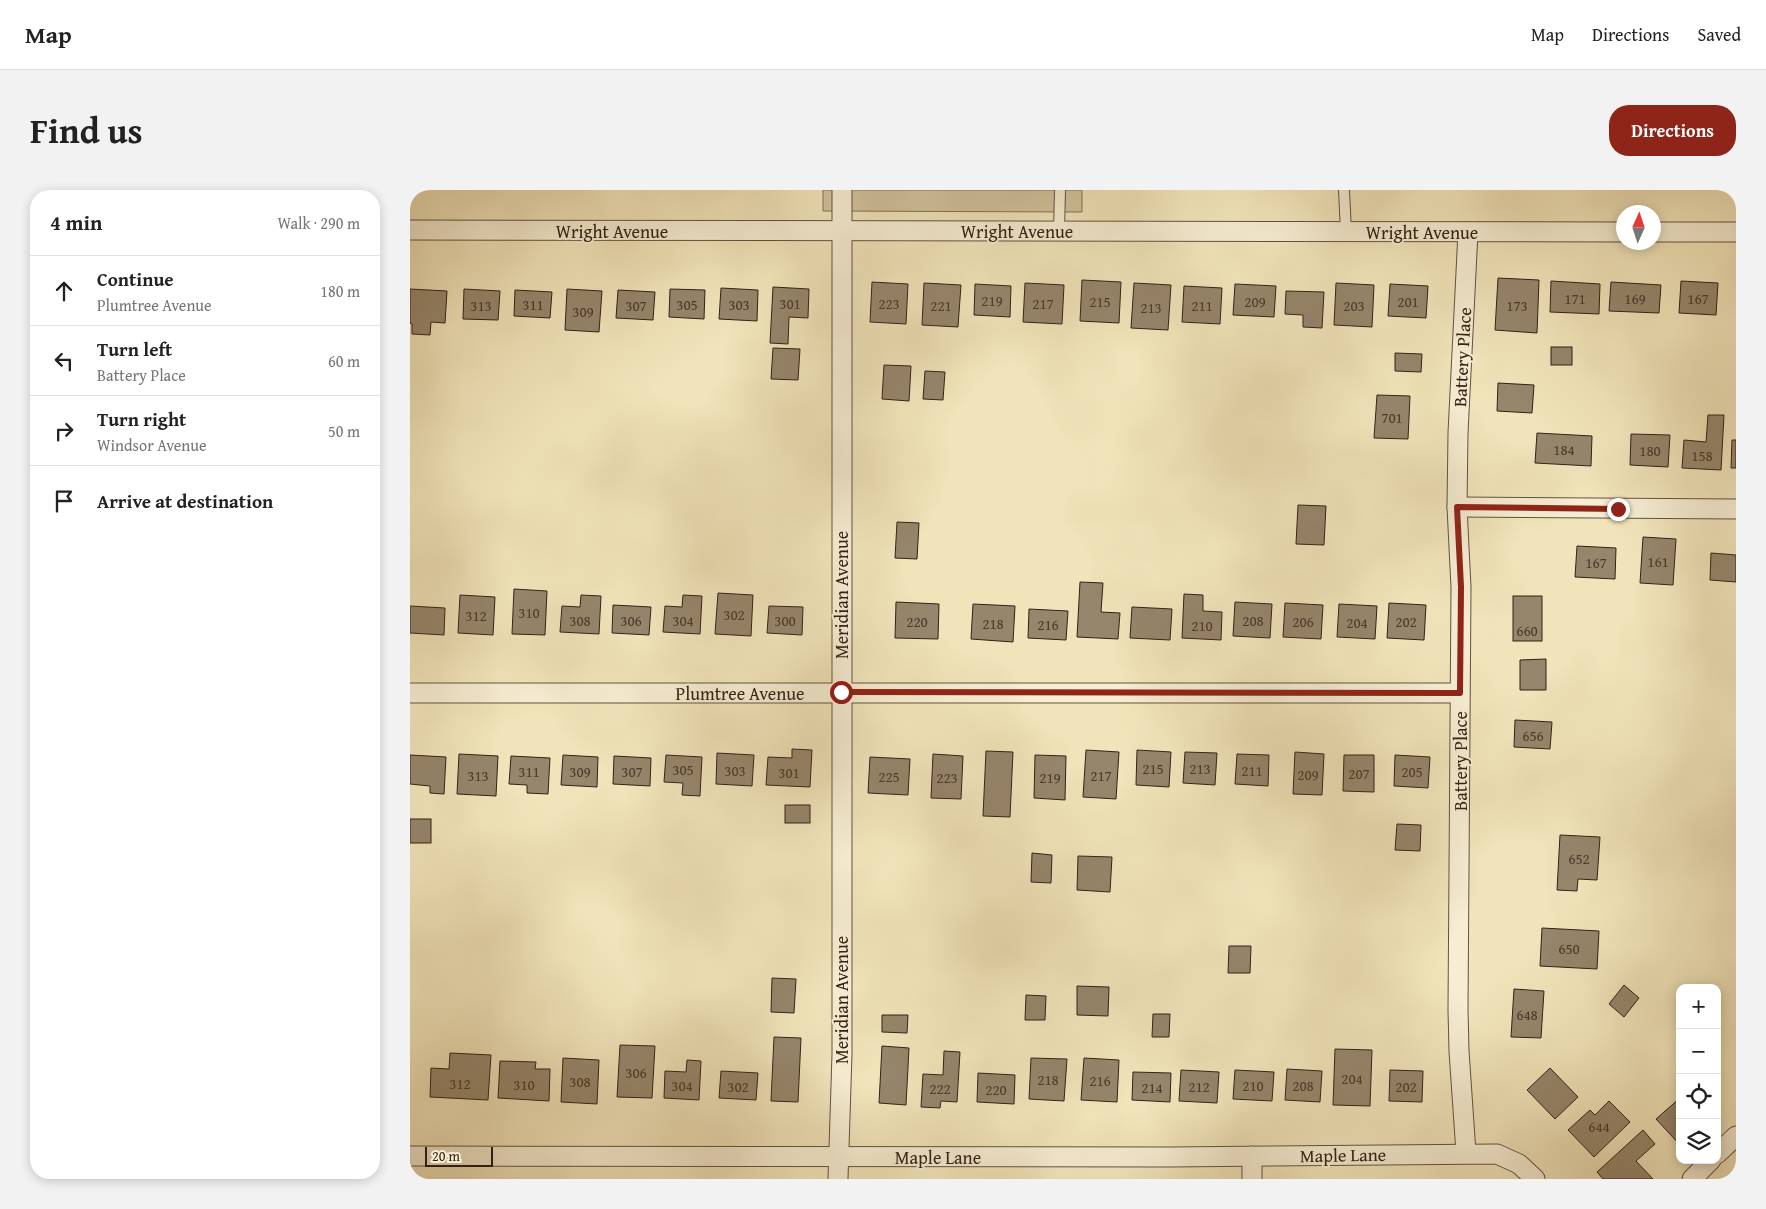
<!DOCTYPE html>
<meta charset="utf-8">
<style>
:root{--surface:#fff;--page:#f2f2f2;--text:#222;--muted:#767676;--line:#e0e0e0;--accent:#8f2418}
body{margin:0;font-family:"Gentium Book Plus",serif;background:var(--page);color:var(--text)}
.controls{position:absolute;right:15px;bottom:15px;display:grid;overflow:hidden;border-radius:10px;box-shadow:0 2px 12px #0003}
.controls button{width:45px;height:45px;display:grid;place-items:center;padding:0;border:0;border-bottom:1px solid var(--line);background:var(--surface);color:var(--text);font:25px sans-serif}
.compass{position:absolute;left:1206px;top:15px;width:45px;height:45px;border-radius:50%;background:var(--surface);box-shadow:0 2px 12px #0003;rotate:3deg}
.scale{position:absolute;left:15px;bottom:12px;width:68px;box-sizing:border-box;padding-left:5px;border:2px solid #332117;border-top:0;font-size:14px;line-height:18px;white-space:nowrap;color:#332117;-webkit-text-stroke:4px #f6edd2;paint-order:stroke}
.stop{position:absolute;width:15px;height:15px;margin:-11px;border:4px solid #8f2418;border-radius:50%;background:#fff}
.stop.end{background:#8f2418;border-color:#fff;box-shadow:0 1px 5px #0008}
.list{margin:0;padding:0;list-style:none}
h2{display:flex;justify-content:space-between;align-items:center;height:65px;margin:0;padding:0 20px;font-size:21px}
h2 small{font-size:16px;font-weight:400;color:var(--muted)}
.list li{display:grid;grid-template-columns:32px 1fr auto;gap:15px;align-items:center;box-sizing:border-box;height:70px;padding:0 20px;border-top:1px solid var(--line)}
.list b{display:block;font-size:19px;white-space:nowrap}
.list p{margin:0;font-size:16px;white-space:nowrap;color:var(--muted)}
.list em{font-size:16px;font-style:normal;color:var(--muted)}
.icon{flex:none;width:28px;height:28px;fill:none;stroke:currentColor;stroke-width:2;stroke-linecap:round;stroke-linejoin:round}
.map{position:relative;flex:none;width:1326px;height:989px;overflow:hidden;border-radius:20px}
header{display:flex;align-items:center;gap:30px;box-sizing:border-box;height:70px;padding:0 25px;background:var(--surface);border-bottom:1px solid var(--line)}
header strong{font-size:24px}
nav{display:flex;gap:28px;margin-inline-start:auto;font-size:18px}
.intro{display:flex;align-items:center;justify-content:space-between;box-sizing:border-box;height:120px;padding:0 30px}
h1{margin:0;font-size:35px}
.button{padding:12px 22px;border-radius:20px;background:var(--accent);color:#fff;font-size:18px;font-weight:700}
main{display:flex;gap:30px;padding:0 30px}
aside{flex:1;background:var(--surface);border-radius:20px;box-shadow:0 2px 12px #0003}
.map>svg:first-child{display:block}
.green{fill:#d1c39e;stroke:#82725a}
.building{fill:#96866c;stroke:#332117}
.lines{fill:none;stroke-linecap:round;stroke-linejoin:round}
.lane-casing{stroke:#625240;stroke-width:12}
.street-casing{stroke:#625240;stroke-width:21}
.lane{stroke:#f6edd2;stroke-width:10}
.street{stroke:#f6edd2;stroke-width:19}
.route{stroke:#8f2418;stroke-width:6}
.labels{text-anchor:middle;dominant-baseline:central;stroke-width:4;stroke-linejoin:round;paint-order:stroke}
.number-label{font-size:15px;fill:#4c3a2c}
.street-label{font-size:18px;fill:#332117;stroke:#f6edd2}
</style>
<header>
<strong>Map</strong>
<nav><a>Map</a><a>Directions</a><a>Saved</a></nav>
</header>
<div class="intro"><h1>Find us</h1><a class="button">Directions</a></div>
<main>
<aside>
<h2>4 min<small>Walk · 290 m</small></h2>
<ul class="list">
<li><svg class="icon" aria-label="ahead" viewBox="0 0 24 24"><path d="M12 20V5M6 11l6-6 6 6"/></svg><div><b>Continue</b><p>Plumtree Avenue</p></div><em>180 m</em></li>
<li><svg class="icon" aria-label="left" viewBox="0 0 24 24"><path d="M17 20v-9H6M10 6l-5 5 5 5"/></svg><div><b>Turn left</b><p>Battery Place</p></div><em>60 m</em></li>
<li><svg class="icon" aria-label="right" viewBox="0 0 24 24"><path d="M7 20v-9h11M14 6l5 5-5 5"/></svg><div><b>Turn right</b><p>Windsor Avenue</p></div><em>50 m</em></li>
<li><svg class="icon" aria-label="arrive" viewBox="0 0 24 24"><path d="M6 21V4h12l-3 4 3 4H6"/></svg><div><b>Arrive at destination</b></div></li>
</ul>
</aside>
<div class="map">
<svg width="1326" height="989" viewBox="0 0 1326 989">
<rect width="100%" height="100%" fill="#f1e4ba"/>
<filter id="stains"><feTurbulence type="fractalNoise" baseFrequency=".004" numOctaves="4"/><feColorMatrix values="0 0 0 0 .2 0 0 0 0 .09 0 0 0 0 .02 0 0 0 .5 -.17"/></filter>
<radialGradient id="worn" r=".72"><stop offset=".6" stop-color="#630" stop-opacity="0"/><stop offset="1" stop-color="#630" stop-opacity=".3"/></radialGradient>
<polygon class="green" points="413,0 672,0 672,22 413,21"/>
<g class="building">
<polygon points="1088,88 1129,90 1127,143 1085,140"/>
<polygon points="672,90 711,92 709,133 670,131"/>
<polygon points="1141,91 1190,94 1189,124 1140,122"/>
<polygon points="1271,91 1308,93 1306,125 1269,123"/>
<polygon points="462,92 498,94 496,134 460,132"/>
<polygon points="1201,92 1251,95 1249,123 1199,121"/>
<polygon points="514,93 551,95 548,137 512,135"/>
<polygon points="615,93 654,95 652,134 613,132"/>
<polygon points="724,93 761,95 758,140 721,138"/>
<polygon points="926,93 964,95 962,137 924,135"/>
<polygon points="565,94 601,96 600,127 564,125"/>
<polygon points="825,94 866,96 864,127 823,125"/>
<polygon points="980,94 1018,96 1016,128 978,126"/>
<polygon points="774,96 812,98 810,134 772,132"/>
<polygon points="363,97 399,99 398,128 379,127 378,154 360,153"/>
<polygon points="311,98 348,100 347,131 309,129"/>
<polygon points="0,99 37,101 35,133 21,132 20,145 2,144 2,134 0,133"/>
<polygon points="54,99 90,101 88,130 53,129"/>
<polygon points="157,99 192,101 189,142 155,140"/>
<polygon points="260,99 295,100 294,129 259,127"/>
<polygon points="105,100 142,102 140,128 104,126"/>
<polygon points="208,100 245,102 243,130 206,128"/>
<polygon points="876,101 914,102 912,138 893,137 893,125 875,124"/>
<rect x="1141" y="157" width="21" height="18"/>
<polygon points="363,158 390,159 388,190 361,189"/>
<polygon points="985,163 1012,164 1011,182 985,181"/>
<polygon points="474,175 501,176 499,211 472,209"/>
<polygon points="515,181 535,182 533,210 513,209"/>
<polygon points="1088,193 1124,195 1122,223 1087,221"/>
<polygon points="967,205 1000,206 998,249 964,248"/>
<polygon points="1298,225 1314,225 1311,280 1272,278 1274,250 1296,252"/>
<polygon points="1127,243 1182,246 1181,276 1125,273"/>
<polygon points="1221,244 1260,245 1258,277 1220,275"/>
<polygon points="1322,250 1326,250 1326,278 1321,278"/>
<polygon points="888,315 916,316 914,355 886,354"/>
<polygon points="487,332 509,333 507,369 485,368"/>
<polygon points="1233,347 1266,349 1263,395 1230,393"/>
<polygon points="1167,356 1206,358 1205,389 1165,387"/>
<polygon points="1301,363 1326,365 1326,392 1300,390"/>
<polygon points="670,392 693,393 691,422 710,423 708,449 667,447"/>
<polygon points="104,399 137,401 135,445 102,444"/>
<polygon points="308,403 343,405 341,446 305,444"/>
<polygon points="774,404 793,405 793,421 812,422 811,450 772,448"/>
<polygon points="50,405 85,407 83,445 48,443"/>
<polygon points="171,405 191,406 189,444 150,442 152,416 170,417"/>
<polygon points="273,405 292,406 290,444 253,442 255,416 272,417"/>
<rect x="1103" y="406" width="29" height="45"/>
<polygon points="486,412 529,414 528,449 485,448"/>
<polygon points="825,412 862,414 860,448 823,446"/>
<polygon points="875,413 913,415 911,449 873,447"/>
<polygon points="979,413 1016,415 1014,450 977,448"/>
<polygon points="563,414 605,416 603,452 561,449"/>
<polygon points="929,414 967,416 965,449 927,447"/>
<polygon points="203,415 241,417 239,445 202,443"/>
<polygon points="0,416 35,418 34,445 0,443"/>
<polygon points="359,416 393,417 392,445 357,443"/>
<polygon points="722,417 762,419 760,450 720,448"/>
<polygon points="619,419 658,421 656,450 618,448"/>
<polygon points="1136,469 1136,500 1110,500 1110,470"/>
<polygon points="1105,530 1142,532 1140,559 1104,557"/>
<polygon points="382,559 402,560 400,597 356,595 358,567 382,568"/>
<polygon points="676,560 709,562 706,609 673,607"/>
<polygon points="727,560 761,562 759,597 726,595"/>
<polygon points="576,561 603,562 600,627 573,626"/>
<polygon points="775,562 807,563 805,595 773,593"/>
<polygon points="885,562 914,564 912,605 883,604"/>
<polygon points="307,563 344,565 342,596 306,594"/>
<polygon points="49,564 88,566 86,606 47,604"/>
<polygon points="523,564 553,566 551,609 521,608"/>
<polygon points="827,564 859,565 858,596 825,594"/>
<polygon points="0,565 36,567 34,604 20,603 20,596 0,594"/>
<polygon points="153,565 188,567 187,597 151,595"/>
<polygon points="256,565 292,567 290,606 272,605 273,593 254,592"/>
<polygon points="625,565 656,566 655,610 624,608"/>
<polygon points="934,565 964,565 964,602 933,601"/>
<polygon points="985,565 1020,567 1018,598 984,596"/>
<polygon points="101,566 140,568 138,604 117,603 117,595 99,594"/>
<polygon points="204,566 241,568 240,596 203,594"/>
<polygon points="460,567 500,569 498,605 458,603"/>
<rect x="375" y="615" width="25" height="18"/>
<rect x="0" y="629" width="21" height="24"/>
<polygon points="987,634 1011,635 1010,661 985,660"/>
<polygon points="1150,645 1190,647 1187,690 1168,689 1167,701 1147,700"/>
<polygon points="622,663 642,665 641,693 621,692"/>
<polygon points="668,666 702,667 700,702 667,700"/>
<polygon points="1132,738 1189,741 1187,779 1130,776"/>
<polygon points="819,756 841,756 840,783 818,783"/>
<polygon points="362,788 386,789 384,823 361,822"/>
<polygon points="1214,795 1229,808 1214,827 1199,814"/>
<polygon points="667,796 699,797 698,826 667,825"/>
<polygon points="1104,799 1134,801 1131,848 1101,847"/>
<polygon points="616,805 636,806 635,830 615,830"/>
<polygon points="743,824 760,824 759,847 742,847"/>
<polygon points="472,825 498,825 497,843 472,842"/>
<polygon points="364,847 391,848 388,912 361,911"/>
<polygon points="210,855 245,856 242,908 207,907"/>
<polygon points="472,856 499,858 496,915 469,913"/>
<polygon points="925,859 962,860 960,916 923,915"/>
<polygon points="534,861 550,862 547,912 531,911 530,918 511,917 513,884 533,885"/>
<polygon points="40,863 81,865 78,910 20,907 21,878 39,879"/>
<polygon points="153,868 189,870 187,914 151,912"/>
<polygon points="621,868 657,869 654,911 619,909"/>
<polygon points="674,868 709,870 707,912 671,910"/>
<polygon points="277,870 291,871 289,910 254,908 255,881 276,882"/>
<polygon points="90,871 126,872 125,879 140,879 139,911 88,908"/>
<polygon points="1140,878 1168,907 1145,929 1117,900"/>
<polygon points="877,879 912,881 910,912 875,910"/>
<polygon points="771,880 809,882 807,913 769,911"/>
<polygon points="825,880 864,882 862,911 823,909"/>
<polygon points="980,880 1013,881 1012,912 979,911"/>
<polygon points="311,881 348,883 346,910 309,908"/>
<polygon points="723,882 761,883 760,912 722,910"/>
<polygon points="568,883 605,885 604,914 567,912"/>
<polygon points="1270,908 1270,955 1246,929"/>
<polygon points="1199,911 1220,932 1184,967 1158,940 1180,920 1185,925"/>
<polygon points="1233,940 1245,954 1226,971 1243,989 1193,989 1187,982"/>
</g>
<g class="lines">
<defs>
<g id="lane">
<polyline points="934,0 936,42"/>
<polyline points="649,41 650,0"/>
</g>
<g id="street">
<polyline points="0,40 1214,42"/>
<polyline points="1244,42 1326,42"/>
<polyline points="1047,317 1326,319"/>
<polyline points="0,503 1050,503"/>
<polyline points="1056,963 1049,861 1048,820 1051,397 1047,317 1048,243 1058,42"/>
<polyline points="1307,964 1326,946"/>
<polyline points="0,966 760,967 1087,964 1109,974 1125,989"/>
<polyline points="428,989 432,864 432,0"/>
<polyline points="842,989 842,966"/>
<polyline points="1282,989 1301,970"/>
</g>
</defs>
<use href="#lane" class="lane-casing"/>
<use href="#street" class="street-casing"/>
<use href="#lane" class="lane"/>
<use href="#street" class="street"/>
</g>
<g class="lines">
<polyline class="route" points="431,502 1050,503 1051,397 1047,317 1208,319"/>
</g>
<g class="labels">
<g class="number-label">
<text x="1165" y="108">171</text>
<text x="1225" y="108">169</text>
<text x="1288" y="108">167</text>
<text x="582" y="110">219</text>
<text x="690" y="111">215</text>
<text x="845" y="111">209</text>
<text x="998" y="111">201</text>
<text x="380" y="113">301</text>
<text x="479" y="113">223</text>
<text x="633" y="113">217</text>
<text x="123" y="114">311</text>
<text x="277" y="114">305</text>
<text x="329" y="114">303</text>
<text x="71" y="115">313</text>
<text x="226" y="115">307</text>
<text x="531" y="115">221</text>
<text x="792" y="115">211</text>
<text x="944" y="115">203</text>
<text x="1107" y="115">173</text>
<text x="741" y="117">213</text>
<text x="173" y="121">309</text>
<text x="982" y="227">701</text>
<text x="1154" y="259">184</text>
<text x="1240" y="260">180</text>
<text x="1292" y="265">158</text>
<text x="1248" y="371">161</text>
<text x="1186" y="372">167</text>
<text x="119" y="422">310</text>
<text x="324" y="424">302</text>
<text x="66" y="425">312</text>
<text x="170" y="430">308</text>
<text x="221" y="430">306</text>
<text x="273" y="430">304</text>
<text x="375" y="430">300</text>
<text x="843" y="430">208</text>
<text x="507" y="431">220</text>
<text x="893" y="431">206</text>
<text x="996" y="431">202</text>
<text x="947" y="432">204</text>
<text x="583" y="433">218</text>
<text x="638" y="434">216</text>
<text x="792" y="435">210</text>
<text x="1117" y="440">660</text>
<text x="1123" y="545">656</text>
<text x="743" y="578">215</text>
<text x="790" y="578">213</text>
<text x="273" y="579">305</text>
<text x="325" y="580">303</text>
<text x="842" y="580">211</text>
<text x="119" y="581">311</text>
<text x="170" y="581">309</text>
<text x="222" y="581">307</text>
<text x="1002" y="581">205</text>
<text x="379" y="582">301</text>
<text x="949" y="583">207</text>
<text x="898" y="584">209</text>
<text x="68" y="585">313</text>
<text x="691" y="585">217</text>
<text x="479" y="586">225</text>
<text x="537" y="587">223</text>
<text x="640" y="587">219</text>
<text x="1169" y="668">652</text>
<text x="1159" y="758">650</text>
<text x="1117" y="824">648</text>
<text x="226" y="882">306</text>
<text x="942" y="888">204</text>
<text x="638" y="889">218</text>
<text x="690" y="890">216</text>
<text x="170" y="891">308</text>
<text x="50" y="893">312</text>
<text x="114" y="894">310</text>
<text x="272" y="895">304</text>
<text x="843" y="895">210</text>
<text x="893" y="895">208</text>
<text x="328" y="896">302</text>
<text x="789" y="896">212</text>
<text x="996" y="896">202</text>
<text x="742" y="897">214</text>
<text x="530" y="898">222</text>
<text x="586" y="899">220</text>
<text x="1189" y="936">644</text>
</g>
<g class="street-label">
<text x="202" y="41">Wright Avenue</text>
<text x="607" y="41">Wright Avenue</text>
<text x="1012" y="42">Wright Avenue</text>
<text transform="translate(1052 167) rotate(-87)">Battery Place</text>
<text transform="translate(431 405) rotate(-90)">Meridian Avenue</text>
<text x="330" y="503">Plumtree Avenue</text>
<text transform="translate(1050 571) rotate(-90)">Battery Place</text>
<text transform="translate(431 810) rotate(-90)">Meridian Avenue</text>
<text transform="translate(933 965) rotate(-1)">Maple Lane</text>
<text x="528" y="967">Maple Lane</text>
</g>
</g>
<rect width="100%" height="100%" filter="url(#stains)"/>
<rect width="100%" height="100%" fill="url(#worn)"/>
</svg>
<div class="controls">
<button>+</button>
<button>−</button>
<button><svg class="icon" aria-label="locate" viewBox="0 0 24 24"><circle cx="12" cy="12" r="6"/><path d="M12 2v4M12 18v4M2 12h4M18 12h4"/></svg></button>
<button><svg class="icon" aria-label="layers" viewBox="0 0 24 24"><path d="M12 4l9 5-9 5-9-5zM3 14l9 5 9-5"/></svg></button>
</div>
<svg class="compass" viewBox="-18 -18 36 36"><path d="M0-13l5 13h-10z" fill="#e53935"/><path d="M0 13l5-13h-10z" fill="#767676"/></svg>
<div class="scale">20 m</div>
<div class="stop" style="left:431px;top:502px"></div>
<div class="stop end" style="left:1208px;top:319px"></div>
</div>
</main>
